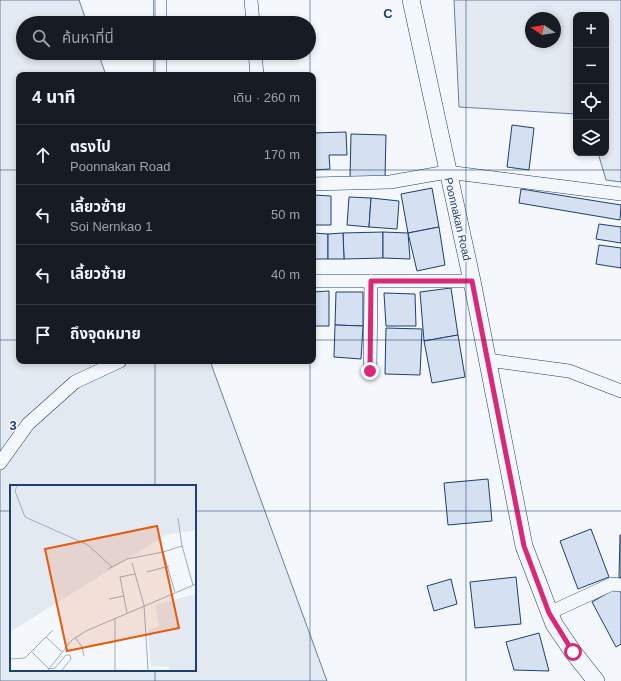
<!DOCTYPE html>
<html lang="th">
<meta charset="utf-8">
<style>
:root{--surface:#171b24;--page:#20242c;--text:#f1f3f6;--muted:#9ea1a6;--line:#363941}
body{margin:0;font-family:Helvetica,"Noto Sans Thai",sans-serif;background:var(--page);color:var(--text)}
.controls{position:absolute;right:12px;top:12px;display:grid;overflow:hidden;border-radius:8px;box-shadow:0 2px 6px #0003}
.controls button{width:36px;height:36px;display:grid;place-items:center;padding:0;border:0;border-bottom:1px solid var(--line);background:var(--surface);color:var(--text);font:20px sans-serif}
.compass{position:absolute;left:525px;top:12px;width:36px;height:36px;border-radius:50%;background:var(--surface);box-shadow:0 2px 6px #0003;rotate:282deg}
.stop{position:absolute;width:12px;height:12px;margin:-9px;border:3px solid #db2777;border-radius:50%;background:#fff}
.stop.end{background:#db2777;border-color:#fff;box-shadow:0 1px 4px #0008}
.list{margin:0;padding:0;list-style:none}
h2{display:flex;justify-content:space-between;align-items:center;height:52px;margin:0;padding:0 16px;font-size:17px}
h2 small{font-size:13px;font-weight:400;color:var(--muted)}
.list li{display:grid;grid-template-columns:26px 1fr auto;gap:12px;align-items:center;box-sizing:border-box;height:60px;padding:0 16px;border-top:1px solid var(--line)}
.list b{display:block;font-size:15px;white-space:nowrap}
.list p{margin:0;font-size:13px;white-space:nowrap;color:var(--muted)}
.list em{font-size:13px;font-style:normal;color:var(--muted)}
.icon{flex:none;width:22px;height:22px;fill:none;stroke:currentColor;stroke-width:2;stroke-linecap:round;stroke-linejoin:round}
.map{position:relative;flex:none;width:621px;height:681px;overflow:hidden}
.search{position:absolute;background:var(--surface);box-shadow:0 2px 6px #0003;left:16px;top:16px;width:300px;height:44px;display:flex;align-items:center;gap:10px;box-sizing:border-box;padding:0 14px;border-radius:22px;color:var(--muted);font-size:15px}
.panel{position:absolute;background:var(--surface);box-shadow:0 2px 6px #0003;left:16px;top:72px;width:300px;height:292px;border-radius:8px}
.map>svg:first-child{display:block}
.green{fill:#e3e9f0;stroke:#687fa3;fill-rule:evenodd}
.building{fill:#d5e0f0;stroke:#1d3f73}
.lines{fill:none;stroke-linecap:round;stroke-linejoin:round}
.minor-casing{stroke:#1d3f73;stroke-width:14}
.tertiary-casing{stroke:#1d3f73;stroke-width:18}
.minor{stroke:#f4f7fb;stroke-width:13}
.tertiary{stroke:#f4f7fb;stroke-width:17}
.route{stroke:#db2777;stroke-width:5}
.grid{fill:none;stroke:#1d3f73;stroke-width:1;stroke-opacity:0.55}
.labels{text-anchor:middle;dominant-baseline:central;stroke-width:3;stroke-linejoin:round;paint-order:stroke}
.street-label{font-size:11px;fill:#1d3f73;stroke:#f4f7fb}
.inset-road{fill:none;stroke:#9eadc5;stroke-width:1}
.view{fill:#e8590c;fill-opacity:0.15;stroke:#e8590c;stroke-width:2}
.inset-edge{fill:none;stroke:#1d3f73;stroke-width:2}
.grid-label{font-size:13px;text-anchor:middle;font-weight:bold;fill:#1d3f73;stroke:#f4f7fb;stroke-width:3;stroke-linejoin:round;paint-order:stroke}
</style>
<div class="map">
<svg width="621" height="681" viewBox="0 0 621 681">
<rect width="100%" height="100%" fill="#f4f7fb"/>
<g class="green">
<path d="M0,0H79L87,23H23V53H98L106,75H19V361H210L327,681H0ZM11,486H195V670H11Z"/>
<path d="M454,0H621V182L606,180L598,153H606V15H576V114L459,107ZM531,18H555V42H531Z"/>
</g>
<g class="building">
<polygon points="512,125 534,128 529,170 507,167"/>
<polygon points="346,132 347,155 329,155 330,169 313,170 313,133"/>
<polygon points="351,134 386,135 385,178 350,177"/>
<polygon points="432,188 439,227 408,233 401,194"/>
<polygon points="521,189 621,205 620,220 519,203"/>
<polygon points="313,195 331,196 331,225 313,225"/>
<polygon points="349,197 371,198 369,227 347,225"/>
<polygon points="371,198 399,201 397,229 369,227"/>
<polygon points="599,224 621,227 621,243 596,239"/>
<polygon points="439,227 445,265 417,271 408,233"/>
<polygon points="383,232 383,258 344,259 343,233"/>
<polygon points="383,232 408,233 410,259 383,258"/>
<polygon points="313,233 328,234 328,259 313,259"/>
<polygon points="343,233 344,259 328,259 328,234"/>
<polygon points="599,245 621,248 621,268 596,264"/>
<polygon points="451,288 458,335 424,341 420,292"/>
<polygon points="329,291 329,326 313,326 313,292"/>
<polygon points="336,292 363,292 363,326 335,325"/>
<polygon points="384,293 415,294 416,326 386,326"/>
<polygon points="335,325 363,326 361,359 334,357"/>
<polygon points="386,328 422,329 420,375 385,374"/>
<polygon points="458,335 465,377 432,383 424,341"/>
<polygon points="488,479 492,521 448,525 444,483"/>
<polygon points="591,529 609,577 578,589 560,541"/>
<polygon points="620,535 621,535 621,578 619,578"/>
<polygon points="516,577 521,624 475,628 470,582"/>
<polygon points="451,579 457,604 434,611 427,586"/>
<polygon points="618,587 621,593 621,644 616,647 592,602"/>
<polygon points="539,633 549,671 514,670 506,642"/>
</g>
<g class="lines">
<defs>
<g id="minor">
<polyline points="251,0 253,23"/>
<polyline points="160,23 160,0"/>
<polyline points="255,53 257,75"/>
<polyline points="160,75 160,53"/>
<polyline points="313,184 390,182 447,172 621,194"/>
<polyline points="313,281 472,281"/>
<polyline points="488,360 569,371 621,391"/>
<polyline points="370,371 371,281"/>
<polyline points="0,463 28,424 75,382 120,361"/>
<polyline points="549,613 612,584 621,585"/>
</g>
<polyline id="tertiary" points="411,0 472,281 524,546 554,624 573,652 596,681"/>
</defs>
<use href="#minor" class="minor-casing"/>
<use href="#tertiary" class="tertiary-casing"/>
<use href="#minor" class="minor"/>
<use href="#tertiary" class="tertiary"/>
</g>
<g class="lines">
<polyline class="route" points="370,371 371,281 472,281 524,546 549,613 573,652"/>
</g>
<path class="grid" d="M155,0V23M310,0V75M466,0V681M155,53V75M0,170H19M313,170H621M0,340H19M313,340H621M155,361V486M310,361V681M0,511H11M195,511H621M155,670V681"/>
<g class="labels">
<g class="street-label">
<text transform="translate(458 219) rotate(77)">Poonnakan Road</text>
</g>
</g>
<g transform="translate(10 485)">
<rect width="186" height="186" fill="#f4f7fb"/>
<path d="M0,1H186V45L156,50L0,147ZM186,109V185H159L160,182L141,181L138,146L149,141L145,120Z" fill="#e3e9f0"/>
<path class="inset-road" d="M7,1L5,6L15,32L78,60L102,82M168,33L172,61L183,100M122,78L134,120L138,185M98,84L117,74L153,67M137,87L159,81M165,107L153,67L172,61M99,114L114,111M117,128L110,92L125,89M105,133V185M36,152L52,167M65,152L72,162L74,171M22,167L39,184L45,183L56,170H60L61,174L52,185M0,174L15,173L43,145M38,185L62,155L76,146L186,99"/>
<path class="view" d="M147,41L169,143L57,166L35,64Z"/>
<rect width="186" height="186" class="inset-edge"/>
</g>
<g class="grid-label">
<text x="388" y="18">C</text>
<text x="13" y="430">3</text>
</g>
</svg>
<div class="controls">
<button>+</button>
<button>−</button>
<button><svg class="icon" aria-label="locate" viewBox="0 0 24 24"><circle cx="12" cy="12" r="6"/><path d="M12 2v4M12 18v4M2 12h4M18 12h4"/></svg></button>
<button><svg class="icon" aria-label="layers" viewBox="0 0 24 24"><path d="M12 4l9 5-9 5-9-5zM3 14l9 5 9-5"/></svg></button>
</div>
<svg class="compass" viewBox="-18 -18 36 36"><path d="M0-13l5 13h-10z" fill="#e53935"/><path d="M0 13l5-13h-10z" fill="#9ea1a6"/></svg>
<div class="stop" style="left:573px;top:652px"></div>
<div class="stop end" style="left:370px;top:371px"></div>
<div class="search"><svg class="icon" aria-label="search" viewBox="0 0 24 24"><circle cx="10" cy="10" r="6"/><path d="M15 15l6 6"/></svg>ค้นหาที่นี่</div>
<section class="panel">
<h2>4 นาที<small>เดิน · 260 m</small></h2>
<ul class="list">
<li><svg class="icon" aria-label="ahead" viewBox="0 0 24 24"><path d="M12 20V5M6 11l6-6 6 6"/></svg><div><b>ตรงไป</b><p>Poonnakan Road</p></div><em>170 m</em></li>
<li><svg class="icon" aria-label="left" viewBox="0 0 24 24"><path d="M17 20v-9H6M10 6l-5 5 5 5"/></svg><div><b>เลี้ยวซ้าย</b><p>Soi Nernkao 1</p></div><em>50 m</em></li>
<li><svg class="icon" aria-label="left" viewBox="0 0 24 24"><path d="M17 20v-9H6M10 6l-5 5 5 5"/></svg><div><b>เลี้ยวซ้าย</b></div><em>40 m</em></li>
<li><svg class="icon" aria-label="arrive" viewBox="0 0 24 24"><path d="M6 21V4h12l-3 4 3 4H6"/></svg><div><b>ถึงจุดหมาย</b></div></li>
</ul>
</section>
</div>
